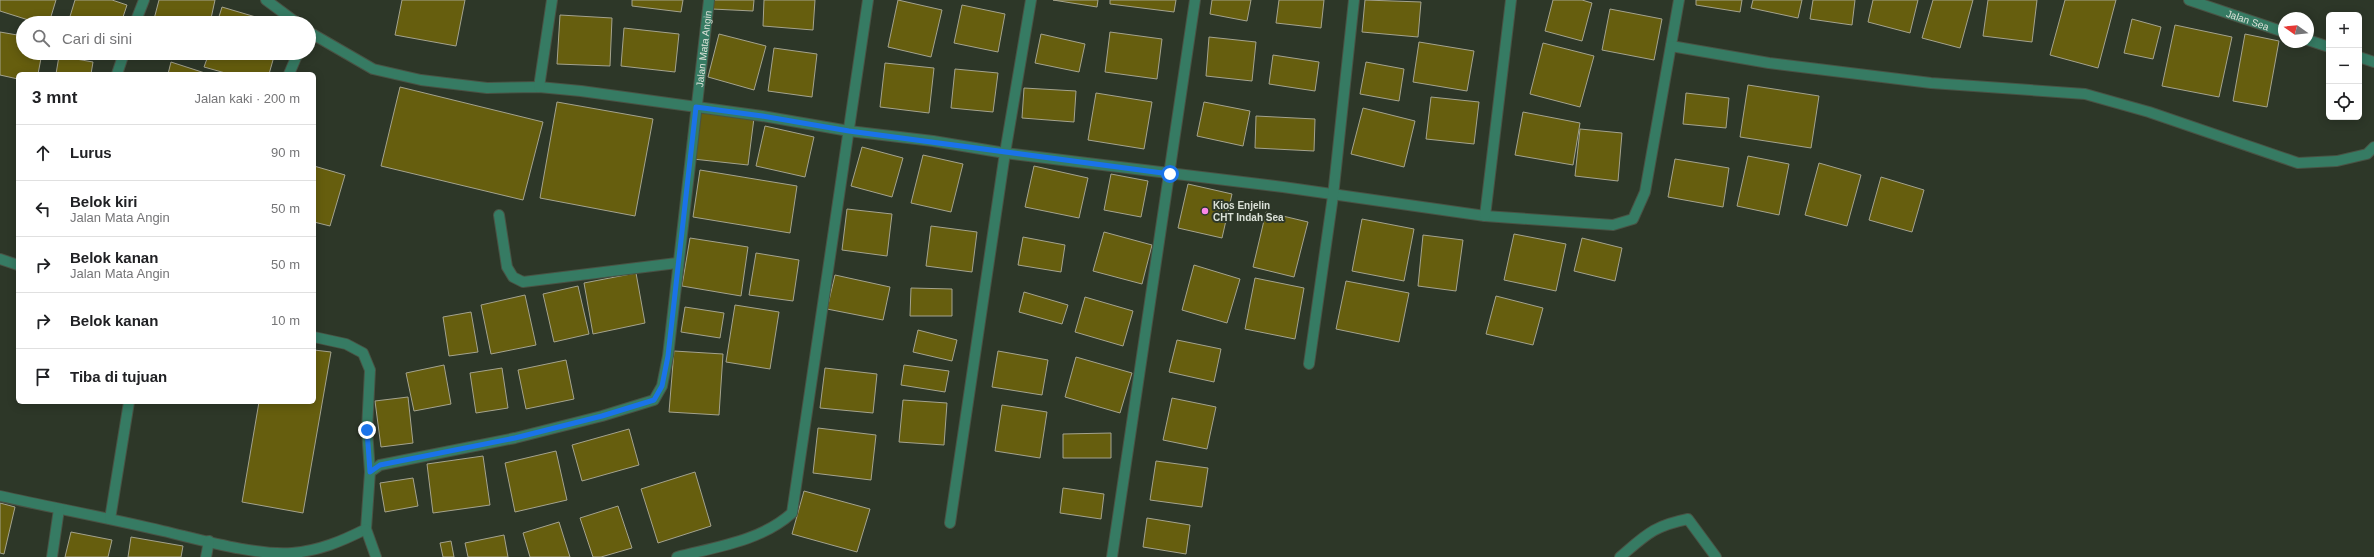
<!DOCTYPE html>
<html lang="id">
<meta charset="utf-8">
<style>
:root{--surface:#fff;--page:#f2f2f2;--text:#202124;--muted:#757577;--line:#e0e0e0}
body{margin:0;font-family:Arial,sans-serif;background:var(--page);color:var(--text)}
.controls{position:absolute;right:12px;top:12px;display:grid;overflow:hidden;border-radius:6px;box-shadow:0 2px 10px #0003}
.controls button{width:36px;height:36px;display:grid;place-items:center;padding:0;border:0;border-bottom:1px solid var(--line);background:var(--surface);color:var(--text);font:20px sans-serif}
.compass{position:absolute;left:2278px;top:12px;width:36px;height:36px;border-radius:50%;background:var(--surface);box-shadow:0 2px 10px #0003;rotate:285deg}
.stop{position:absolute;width:12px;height:12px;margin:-9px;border:3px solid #1a73e8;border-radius:50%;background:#fff}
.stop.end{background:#1a73e8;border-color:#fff;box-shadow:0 1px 4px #0008}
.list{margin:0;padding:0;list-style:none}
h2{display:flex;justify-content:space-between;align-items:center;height:52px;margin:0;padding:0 16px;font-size:17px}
h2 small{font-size:13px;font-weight:400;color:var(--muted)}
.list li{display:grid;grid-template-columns:26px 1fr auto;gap:12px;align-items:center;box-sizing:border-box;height:56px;padding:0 16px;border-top:1px solid var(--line)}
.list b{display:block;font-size:15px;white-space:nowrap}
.list p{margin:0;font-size:13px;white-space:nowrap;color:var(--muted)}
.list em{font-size:13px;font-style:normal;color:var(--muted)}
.icon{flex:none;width:22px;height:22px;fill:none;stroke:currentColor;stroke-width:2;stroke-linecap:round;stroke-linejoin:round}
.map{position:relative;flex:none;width:2374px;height:557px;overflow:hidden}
.search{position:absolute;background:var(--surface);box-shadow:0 2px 10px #0003;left:16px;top:16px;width:300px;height:44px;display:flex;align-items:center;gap:10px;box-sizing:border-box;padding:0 14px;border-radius:22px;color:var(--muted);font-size:15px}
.panel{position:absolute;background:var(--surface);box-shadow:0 2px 10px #0003;left:16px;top:72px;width:300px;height:332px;border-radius:6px}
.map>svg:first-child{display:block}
.building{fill:#665e0e;stroke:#a4a38e}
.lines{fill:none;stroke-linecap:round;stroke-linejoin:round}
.minor-casing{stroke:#495244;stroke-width:12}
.minor{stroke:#367b63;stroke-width:10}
.route{stroke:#1a73e8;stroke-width:5}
.poi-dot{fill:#fa87e6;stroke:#2d3728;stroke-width:1.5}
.labels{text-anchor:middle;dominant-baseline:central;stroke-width:4;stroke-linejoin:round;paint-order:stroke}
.street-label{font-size:10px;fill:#dbe1d8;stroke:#2d3728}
.poi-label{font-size:10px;font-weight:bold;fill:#dbe1d8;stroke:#2d3728;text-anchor:start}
</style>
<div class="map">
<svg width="2374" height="557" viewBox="0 0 2374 557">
<rect width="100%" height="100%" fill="#2d3728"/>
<g class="building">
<polygon points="0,0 56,0 49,23 38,23 0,11"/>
<polygon points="75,0 112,0 127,5 121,23 68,23"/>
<polygon points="159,0 215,0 210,23 153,23"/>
<polygon points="402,0 465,0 456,46 395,35"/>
<polygon points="632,0 683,0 681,12 632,6"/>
<polygon points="713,0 754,0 753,11 712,9"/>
<polygon points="764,0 815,0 813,30 763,26"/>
<polygon points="898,0 942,10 931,57 888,47"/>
<polygon points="1053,0 1098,0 1097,7"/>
<polygon points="1110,0 1176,0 1174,12 1110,4"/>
<polygon points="1212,0 1251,0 1247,21 1210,14"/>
<polygon points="1279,0 1324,0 1321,28 1276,23"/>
<polygon points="1365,0 1421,2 1418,37 1362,32"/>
<polygon points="1553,0 1582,0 1592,3 1582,41 1545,31"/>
<polygon points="1696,0 1742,0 1740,12 1696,5"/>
<polygon points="1753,0 1802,0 1798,18 1751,8"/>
<polygon points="1813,0 1855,0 1852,25 1810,19"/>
<polygon points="1873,0 1918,0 1910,33 1868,22"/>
<polygon points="1933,0 1973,0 1960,48 1922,38"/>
<polygon points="1988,0 2037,0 2032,42 1983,36"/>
<polygon points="2065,0 2116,0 2098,68 2050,55"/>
<polygon points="962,5 1005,14 998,52 954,43"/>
<polygon points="222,7 276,23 217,23"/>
<polygon points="1610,9 1662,19 1654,60 1602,50"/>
<polygon points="560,15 612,18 610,66 557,64"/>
<polygon points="2132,19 2161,27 2153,59 2124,53"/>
<polygon points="2175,25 2232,37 2219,97 2162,86"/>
<polygon points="624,28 679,34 675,72 621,66"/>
<polygon points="0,32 23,36 23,53 42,53 38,74 18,74 18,79 0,75"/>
<polygon points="1110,32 1162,39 1157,79 1105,72"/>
<polygon points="719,34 766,46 754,90 708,77"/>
<polygon points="1041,34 1085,44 1079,72 1035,63"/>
<polygon points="2245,34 2279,41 2267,107 2233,101"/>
<polygon points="1209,37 1256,42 1252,81 1206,76"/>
<polygon points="1419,42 1474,51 1467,91 1413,82"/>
<polygon points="1543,43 1594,56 1580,107 1530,94"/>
<polygon points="774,48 817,54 812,97 768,91"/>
<polygon points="209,53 275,53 269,74 229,74 204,67"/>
<polygon points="1273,55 1319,62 1315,91 1269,84"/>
<polygon points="59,56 93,62 91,74 56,74"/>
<polygon points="171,62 208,74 168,74"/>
<polygon points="1366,62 1404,69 1399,101 1360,94"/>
<polygon points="885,63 934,68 929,113 880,107"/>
<polygon points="955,69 998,73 993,112 951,108"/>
<polygon points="1748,85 1819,96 1811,148 1740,137"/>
<polygon points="400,87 543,122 523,200 381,166"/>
<polygon points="1024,88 1076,91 1074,122 1022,118"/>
<polygon points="1096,93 1152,102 1144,149 1088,140"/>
<polygon points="1686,93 1729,98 1726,128 1683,124"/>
<polygon points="1431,97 1479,102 1474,144 1426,139"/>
<polygon points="557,102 653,119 635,216 540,198"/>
<polygon points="1204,102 1250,111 1243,146 1197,136"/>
<polygon points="1363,108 1415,121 1404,167 1351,154"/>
<polygon points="699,111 754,118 748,165 693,159"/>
<polygon points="1523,112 1580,123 1573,165 1515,155"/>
<polygon points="1256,116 1315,119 1314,151 1255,148"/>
<polygon points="765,126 814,137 805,177 756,166"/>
<polygon points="1580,129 1622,133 1618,181 1575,176"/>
<polygon points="862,147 903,158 892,197 851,186"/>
<polygon points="923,155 963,164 951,212 911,203"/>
<polygon points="1748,156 1789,164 1779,215 1737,206"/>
<polygon points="1675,159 1729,168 1723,207 1668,197"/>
<polygon points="1819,163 1861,175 1847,226 1805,215"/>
<polygon points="314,166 345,175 330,226 314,222"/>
<polygon points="1034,166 1088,178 1079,218 1025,207"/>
<polygon points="700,170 797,186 790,233 693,217"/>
<polygon points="1111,174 1148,181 1141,217 1104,210"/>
<polygon points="1881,177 1924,190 1912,232 1869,220"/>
<polygon points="1188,184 1232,194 1222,238 1178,228"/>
<polygon points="847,209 892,214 887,256 842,250"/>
<polygon points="1266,212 1308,222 1294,277 1253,267"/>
<polygon points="1362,219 1414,229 1404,281 1352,271"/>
<polygon points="931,226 977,232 972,272 926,266"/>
<polygon points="1104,232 1152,245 1142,284 1093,271"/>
<polygon points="1514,234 1566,244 1556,291 1504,280"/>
<polygon points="1423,235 1463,240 1456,291 1418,286"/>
<polygon points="1023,237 1065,245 1061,272 1018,265"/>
<polygon points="690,238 748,247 741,296 682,286"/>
<polygon points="1582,238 1622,248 1615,281 1574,271"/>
<polygon points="756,253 799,260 793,301 749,295"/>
<polygon points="1194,265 1240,279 1227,323 1182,310"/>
<polygon points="636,273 645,323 593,334 584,283"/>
<polygon points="835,275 890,287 883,320 827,309"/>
<polygon points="1255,278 1304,288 1295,339 1245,329"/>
<polygon points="1346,281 1409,293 1399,342 1336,329"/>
<polygon points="578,286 589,334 554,342 543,294"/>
<polygon points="911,288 952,289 952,316 910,316"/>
<polygon points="1024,292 1068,305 1062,324 1019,312"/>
<polygon points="525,295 536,345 491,354 481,305"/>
<polygon points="1496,296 1543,308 1533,345 1486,334"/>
<polygon points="1085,297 1133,311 1123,346 1075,332"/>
<polygon points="735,305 779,312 770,369 726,362"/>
<polygon points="685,307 724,313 720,338 681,332"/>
<polygon points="471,312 478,352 449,356 443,317"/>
<polygon points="918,330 957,340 952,361 913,352"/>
<polygon points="1177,340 1221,349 1214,382 1169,372"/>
<polygon points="314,350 331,352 303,513 242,502 259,402 314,402"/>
<polygon points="674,351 723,354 719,415 669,412"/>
<polygon points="998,351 1048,360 1042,395 992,387"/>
<polygon points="1076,357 1132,373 1120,413 1065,397"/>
<polygon points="566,360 574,399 526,409 518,370"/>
<polygon points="444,365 451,404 414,411 406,373"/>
<polygon points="904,365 949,371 945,392 901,385"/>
<polygon points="502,368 508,408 476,413 470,373"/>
<polygon points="825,368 877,374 873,413 820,408"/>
<polygon points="408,397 413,443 381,447 375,401"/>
<polygon points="1172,398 1216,407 1207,449 1163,440"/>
<polygon points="903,400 947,403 944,445 899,442"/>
<polygon points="1002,405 1047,412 1040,458 995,451"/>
<polygon points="818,428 876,435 871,480 813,473"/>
<polygon points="629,429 639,465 582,481 572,445"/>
<polygon points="1111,433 1111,458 1063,458 1063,434"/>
<polygon points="556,451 567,500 515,512 505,463"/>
<polygon points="483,456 490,505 433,513 427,464"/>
<polygon points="1156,461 1208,468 1202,507 1150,500"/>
<polygon points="695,472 711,526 658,543 641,489"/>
<polygon points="413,478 418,506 385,512 380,483"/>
<polygon points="1063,488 1104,494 1101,519 1060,513"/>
<polygon points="804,491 870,509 857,552 792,534"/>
<polygon points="0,503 15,507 4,554 0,553"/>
<polygon points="618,506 632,548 601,557 593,557 580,518"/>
<polygon points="1147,518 1190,525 1186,554 1143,547"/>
<polygon points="559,522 570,557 530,557 523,533"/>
<polygon points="71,532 112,540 108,557 65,557"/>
<polygon points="504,535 508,557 468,557 465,543"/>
<polygon points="131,537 183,546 181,557 128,557"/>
<polygon points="451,541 454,557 443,557 440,543"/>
</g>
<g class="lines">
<defs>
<g id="minor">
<polyline points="266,0 297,23"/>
<path id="s1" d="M2189,0L2284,32"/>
<polyline points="135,23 144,0"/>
<polyline points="309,32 373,69 421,80 487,88 539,87 581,91 762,116 849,131 933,141 1005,153 1283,187 1485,216 1613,225 1633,219 1645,192 1679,0"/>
<polyline points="2308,40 2329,47"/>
<polyline points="1671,46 1769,63 1931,83 2085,94 2149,112 2298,163 2337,161 2367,154 2374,147"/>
<polyline points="2359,57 2374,62"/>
<polyline points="117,74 124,53"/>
<polyline points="289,74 298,53"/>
<polyline points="539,87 552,0"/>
<polyline points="499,215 507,267 513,277 523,282 677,263"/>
<polyline points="1485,216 1511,0"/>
<polyline points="0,259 18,265"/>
<polyline points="1309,364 1333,196 1354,0"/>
<path id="s2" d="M370,472L380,465L515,438L602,416L654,400L662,386L668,356L709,0"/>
<path d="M0,496C54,508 109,518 163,531C198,539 257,556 292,553C319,551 342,541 366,529L370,472L367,430L370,370L363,353L346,344L314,337"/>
<polyline points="110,519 129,402"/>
<polyline points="950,523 1005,153 1031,0"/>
<polyline points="366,529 376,557"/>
<polyline points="52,557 59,509"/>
<polyline points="206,557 209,541"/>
<path d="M677,557C716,547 761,541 792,513L868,0"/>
<polyline points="1112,557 1195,0"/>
<path d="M1620,557C1646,535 1653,526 1688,519L1716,557"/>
</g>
</defs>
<use href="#minor" class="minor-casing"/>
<use href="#minor" class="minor"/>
</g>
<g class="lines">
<polyline class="route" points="367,430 370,472 380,465 515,438 602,416 654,400 662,386 668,356 696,107 762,116 849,131 1170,174"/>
</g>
<circle class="poi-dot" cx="1205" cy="211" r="4"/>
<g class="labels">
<g class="street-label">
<text stroke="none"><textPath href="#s1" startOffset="62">Jalan Sea</textPath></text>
<text stroke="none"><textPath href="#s2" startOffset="650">Jalan Mata Angin</textPath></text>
</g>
<g class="poi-label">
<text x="1213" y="205">Kios Enjelin<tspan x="1213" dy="12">CHT Indah Sea</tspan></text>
</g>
</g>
</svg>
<div class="controls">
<button>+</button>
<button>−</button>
<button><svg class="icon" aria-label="locate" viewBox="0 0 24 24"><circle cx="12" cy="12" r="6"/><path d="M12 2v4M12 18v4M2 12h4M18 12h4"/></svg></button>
</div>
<svg class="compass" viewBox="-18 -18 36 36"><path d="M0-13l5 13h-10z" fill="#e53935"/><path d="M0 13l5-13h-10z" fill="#757577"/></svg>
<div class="stop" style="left:1170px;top:174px"></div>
<div class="stop end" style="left:367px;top:430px"></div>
<div class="search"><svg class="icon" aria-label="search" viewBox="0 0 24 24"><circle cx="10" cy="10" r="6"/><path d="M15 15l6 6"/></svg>Cari di sini</div>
<section class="panel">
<h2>3 mnt<small>Jalan kaki · 200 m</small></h2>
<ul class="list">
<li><svg class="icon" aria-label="ahead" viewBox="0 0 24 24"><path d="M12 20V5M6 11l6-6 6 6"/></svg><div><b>Lurus</b></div><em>90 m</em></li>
<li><svg class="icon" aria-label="left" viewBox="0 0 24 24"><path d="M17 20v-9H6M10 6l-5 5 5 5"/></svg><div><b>Belok kiri</b><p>Jalan Mata Angin</p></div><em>50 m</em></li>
<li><svg class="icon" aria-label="right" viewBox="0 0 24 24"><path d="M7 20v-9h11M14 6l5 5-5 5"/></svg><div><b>Belok kanan</b><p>Jalan Mata Angin</p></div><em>50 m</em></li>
<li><svg class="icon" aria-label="right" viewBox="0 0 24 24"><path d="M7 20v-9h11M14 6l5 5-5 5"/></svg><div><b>Belok kanan</b></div><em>10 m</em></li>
<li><svg class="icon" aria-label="arrive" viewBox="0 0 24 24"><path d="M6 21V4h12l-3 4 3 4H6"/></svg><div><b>Tiba di tujuan</b></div></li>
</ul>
</section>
</div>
